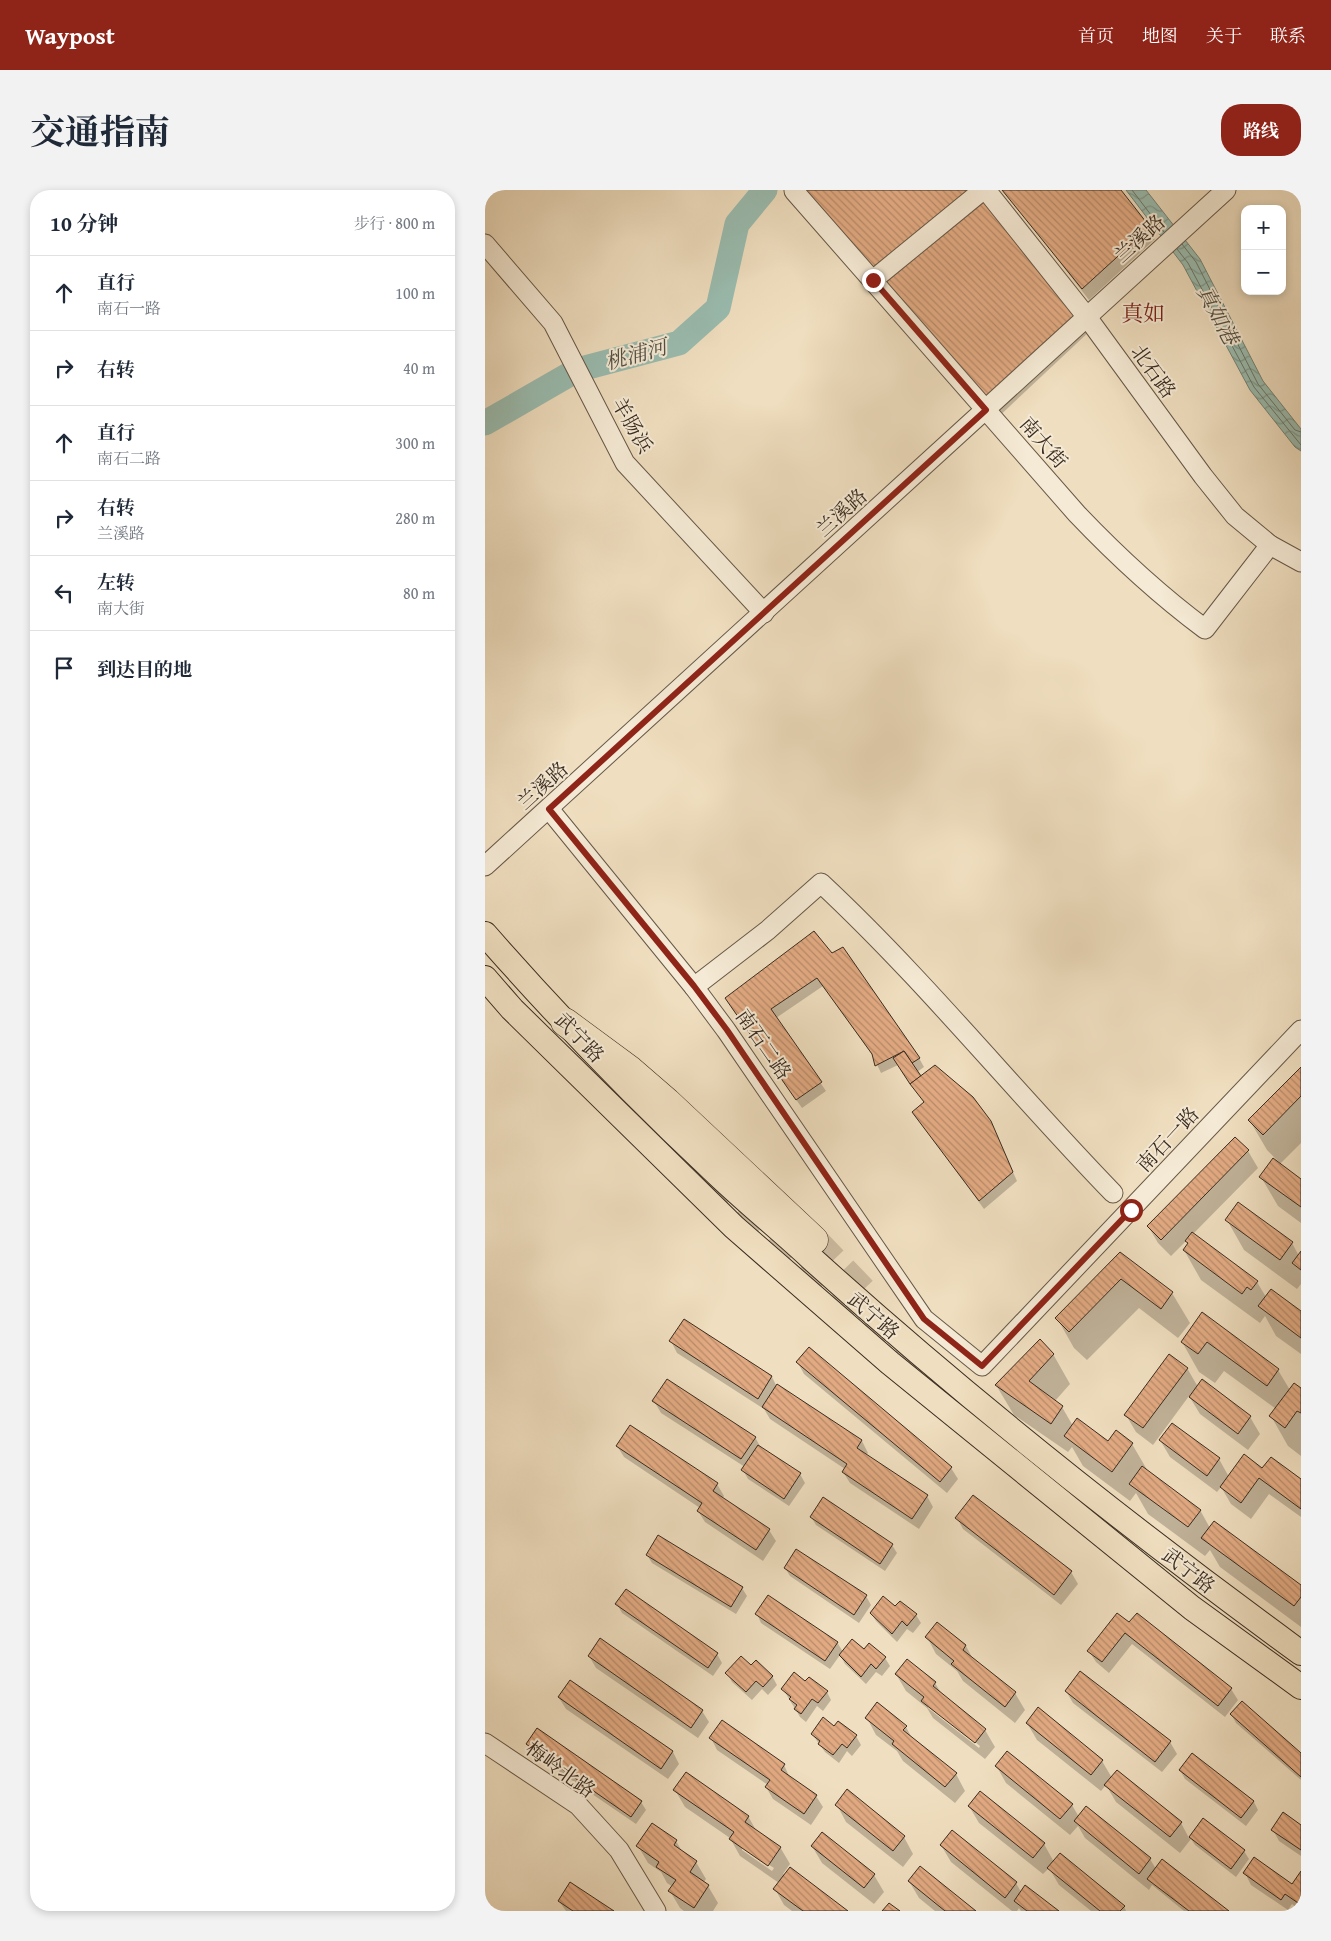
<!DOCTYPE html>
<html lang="zh">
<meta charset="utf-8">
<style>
:root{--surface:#fff;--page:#f2f2f3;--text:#1f2937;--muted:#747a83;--line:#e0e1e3;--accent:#8f2418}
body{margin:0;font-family:"Gentium Book Plus","Noto Serif SC",serif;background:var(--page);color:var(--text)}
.controls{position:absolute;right:15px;top:15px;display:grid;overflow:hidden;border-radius:10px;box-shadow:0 2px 8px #0003}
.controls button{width:45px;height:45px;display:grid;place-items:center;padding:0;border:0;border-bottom:1px solid var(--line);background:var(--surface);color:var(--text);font:25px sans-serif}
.stop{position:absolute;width:15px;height:15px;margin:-11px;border:4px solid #8f2418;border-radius:50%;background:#fff}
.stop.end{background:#8f2418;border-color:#fff;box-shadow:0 1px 5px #0008}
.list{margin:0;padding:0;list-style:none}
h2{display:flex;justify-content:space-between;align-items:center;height:65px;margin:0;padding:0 20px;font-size:21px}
h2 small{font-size:16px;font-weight:400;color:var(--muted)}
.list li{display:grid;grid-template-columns:32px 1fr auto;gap:15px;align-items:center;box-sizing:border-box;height:75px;padding:0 20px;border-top:1px solid var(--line)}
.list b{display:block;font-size:19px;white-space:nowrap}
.list p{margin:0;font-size:16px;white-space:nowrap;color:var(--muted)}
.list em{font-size:16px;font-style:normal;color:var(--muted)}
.icon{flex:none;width:28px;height:28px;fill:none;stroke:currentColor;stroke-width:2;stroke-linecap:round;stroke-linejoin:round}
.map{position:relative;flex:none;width:816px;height:1721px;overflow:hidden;border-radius:20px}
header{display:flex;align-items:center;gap:30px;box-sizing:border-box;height:70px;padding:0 25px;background:var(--accent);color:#fff}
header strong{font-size:24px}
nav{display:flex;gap:28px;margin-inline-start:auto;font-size:18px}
.intro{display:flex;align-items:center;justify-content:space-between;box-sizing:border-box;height:120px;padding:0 30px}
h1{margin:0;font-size:35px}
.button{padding:12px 22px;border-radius:20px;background:var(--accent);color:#fff;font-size:18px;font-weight:700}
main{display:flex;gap:30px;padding:0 30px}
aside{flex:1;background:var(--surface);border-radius:20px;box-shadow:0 2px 8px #0003}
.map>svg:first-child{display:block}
.water{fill:url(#water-waves);stroke:#748276}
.shadow{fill:#0003;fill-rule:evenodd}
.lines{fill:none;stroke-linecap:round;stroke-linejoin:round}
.shore{stroke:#6a7468;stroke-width:1}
.river{stroke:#9abcaf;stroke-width:25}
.building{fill:url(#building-back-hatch);stroke:#3a2c20}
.highway-tunnel{stroke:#cbba9f;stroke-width:28;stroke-dasharray:28 14;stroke-linecap:butt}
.minor-casing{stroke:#675848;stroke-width:21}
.major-casing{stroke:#3a2c20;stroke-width:26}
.highway-casing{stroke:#3a2c20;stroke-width:29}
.minor{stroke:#f5ead5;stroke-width:19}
.major{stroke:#efdebf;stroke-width:24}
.highway{stroke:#efdebf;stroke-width:28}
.route{stroke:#8f2418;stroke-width:6}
.labels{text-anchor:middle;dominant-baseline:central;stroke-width:4;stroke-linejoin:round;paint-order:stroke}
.street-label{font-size:20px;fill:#3a2c20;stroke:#f5ead5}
.water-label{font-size:21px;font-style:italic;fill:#525044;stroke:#f5ead5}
.quarter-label{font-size:22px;fill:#7a1f14;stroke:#f5ead5}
</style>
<header>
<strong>Waypost</strong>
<nav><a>首页</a><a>地图</a><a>关于</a><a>联系</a></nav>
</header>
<div class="intro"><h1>交通指南</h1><a class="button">路线</a></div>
<main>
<aside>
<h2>10 分钟<small>步行 · 800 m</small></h2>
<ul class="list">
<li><svg class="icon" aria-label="ahead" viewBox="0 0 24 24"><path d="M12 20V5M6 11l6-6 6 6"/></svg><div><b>直行</b><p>南石一路</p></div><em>100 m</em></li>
<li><svg class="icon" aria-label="right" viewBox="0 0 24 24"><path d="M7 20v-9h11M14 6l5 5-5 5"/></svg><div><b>右转</b></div><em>40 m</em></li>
<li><svg class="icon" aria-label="ahead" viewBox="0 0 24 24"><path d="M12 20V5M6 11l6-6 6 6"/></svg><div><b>直行</b><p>南石二路</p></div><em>300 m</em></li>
<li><svg class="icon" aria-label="right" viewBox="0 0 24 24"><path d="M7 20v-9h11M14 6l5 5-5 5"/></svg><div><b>右转</b><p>兰溪路</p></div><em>280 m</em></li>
<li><svg class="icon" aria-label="left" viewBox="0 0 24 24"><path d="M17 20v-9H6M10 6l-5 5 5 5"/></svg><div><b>左转</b><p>南大街</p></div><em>80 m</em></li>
<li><svg class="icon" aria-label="arrive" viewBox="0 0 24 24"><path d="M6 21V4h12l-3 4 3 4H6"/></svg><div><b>到达目的地</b></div></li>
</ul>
</aside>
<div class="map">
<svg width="816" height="1721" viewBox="0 0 816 1721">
<defs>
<pattern id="water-waves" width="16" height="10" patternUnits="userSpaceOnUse" patternTransform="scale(1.25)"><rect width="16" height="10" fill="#9abcaf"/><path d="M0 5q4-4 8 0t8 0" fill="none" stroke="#7f998e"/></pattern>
<pattern id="building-back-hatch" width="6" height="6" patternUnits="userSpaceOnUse" patternTransform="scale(1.25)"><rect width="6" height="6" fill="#e2aa82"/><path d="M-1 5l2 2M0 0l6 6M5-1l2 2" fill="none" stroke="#b88b6a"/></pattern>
</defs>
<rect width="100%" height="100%" fill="#efdebf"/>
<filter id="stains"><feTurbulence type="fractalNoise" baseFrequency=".004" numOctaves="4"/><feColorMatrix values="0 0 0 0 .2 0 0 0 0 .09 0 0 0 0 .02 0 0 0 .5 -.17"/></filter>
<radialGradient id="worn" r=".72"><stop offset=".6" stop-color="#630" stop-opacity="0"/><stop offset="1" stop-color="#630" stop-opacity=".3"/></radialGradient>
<polygon class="water" points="641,0 661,0 715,69 778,191 816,239 816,261 810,257 765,200 698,75"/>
<g class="shadow">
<polygon points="519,0 634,0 670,49 604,110"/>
<polygon points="317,12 607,139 509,231"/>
<polygon points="329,743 434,868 439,877 432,882 436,888 505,931 532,991 499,1019 434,930 440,913 413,875 396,883 388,866 338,796 291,828 341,901 317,918 246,817"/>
<polygon points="816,879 816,953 794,975 816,991 816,1033 793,1016 776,987 795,973 782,960 765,931"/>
<polygon points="750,948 763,961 773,978 708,1044 772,1092 781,1107 816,1122 816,1164 791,1146 780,1126 775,1133 716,1090 699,1060 703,1055 701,1051 686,1066 673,1053 663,1036"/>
<polygon points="742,1030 807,1053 814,1066 816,1063 816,1094 812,1099 759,1060"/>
<polygon points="635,1064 687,1103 705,1133 693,1148 654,1118 602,1170 589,1158 572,1128"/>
<polygon points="718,1124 793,1180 805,1200 816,1200 816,1266 803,1256 786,1226 791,1219 739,1181 730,1193 714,1182 697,1152"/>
<polygon points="199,1131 287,1187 292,1197 377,1251 383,1263 381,1265 442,1306 448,1317 434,1339 365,1293 358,1282 360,1279 285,1229 279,1219 192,1163 186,1151"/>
<polygon points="568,1164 585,1194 570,1211 577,1217 588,1236 623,1252 647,1254 664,1283 715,1320 725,1338 816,1397 816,1437 735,1377 725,1360 720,1366 663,1324 651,1303 645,1311 598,1276 587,1257 583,1262 529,1225 511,1195"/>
<polygon points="313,1173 466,1278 473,1289 462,1303 319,1184"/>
<polygon points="702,1178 713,1197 765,1227 775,1244 763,1260 715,1224 704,1206 668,1255 651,1242 641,1225"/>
<polygon points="169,1211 270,1247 276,1258 315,1284 320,1293 304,1316 263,1289 258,1280 260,1277 176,1223"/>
<polygon points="145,1236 232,1294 239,1306 237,1309 284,1340 291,1351 278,1371 220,1332 213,1321 215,1318 139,1267 132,1256"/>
<polygon points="675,1250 734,1269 744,1287 778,1280 816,1291 816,1327 784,1304 766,1329 746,1314 736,1297 732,1302 685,1267"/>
<polygon points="489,1306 586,1382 593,1394 576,1415 478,1339 472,1328"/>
<polygon points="326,1327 407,1355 412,1363 400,1381 331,1335"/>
<polygon points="162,1365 257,1398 262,1406 251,1424 167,1373"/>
<polygon points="300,1378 381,1406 386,1415 374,1433 305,1386"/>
<polygon points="132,1414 232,1464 237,1473 228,1486 137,1423"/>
<polygon points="411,1418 431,1425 436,1433 428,1443 422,1439 412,1452 391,1431 386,1423"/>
<polygon points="272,1424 352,1452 358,1462 379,1460 400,1468 405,1476 397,1486 391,1482 381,1494 360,1474 355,1465 345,1479 276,1433"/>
<polygon points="452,1434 481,1456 488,1469 530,1503 540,1520 530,1533 478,1491 472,1481 451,1464 442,1447"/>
<polygon points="644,1434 746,1499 753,1510 740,1527 647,1454 624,1483 611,1472 604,1461"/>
<polygon points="104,1466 217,1521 224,1532 213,1548 111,1478"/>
<polygon points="266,1477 287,1486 292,1495 283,1505 277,1499 267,1510 247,1492 242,1483"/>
<path d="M411,1484L450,1493L458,1506L500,1540L510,1557L500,1569L448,1528L442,1518L421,1501ZM443,1514L495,1556L494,1558L443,1518Z"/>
<polygon points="86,1492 188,1562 194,1574 183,1589 81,1519 74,1508"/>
<polygon points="321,1493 342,1502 346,1510 338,1521 332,1516 321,1532 315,1527 298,1499"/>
<polygon points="581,1501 685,1552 692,1564 677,1582 588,1513"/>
<polygon points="746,1524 816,1565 816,1590 751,1533"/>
<polygon points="382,1528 421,1537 428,1550 471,1584 480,1601 470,1613 418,1571 412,1561 391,1545"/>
<polygon points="542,1533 617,1571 627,1588 696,1633 704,1648 719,1629 759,1661 764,1669 751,1687 710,1655 706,1649 695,1663 631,1612 621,1595 616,1601 552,1550"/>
<polygon points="350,1537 371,1546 376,1555 367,1566 362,1561 354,1573 340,1562 327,1544"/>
<polygon points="226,1548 299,1575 305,1588 331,1606 338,1617 326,1635 288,1609 281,1597 283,1595 232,1560"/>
<polygon points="42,1554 156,1612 161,1620 151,1634 47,1563"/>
<polygon points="707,1565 769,1612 773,1620 761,1636 700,1589 695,1580"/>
<polygon points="512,1577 587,1615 594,1627 665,1669 671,1679 741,1721 699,1721 667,1695 664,1700 600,1648 593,1636 585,1645 521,1593"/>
<path d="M190,1600L263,1626L272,1642L295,1657L305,1674L298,1684L361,1721H307L299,1715L290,1699L294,1693L255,1666L245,1648L200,1617ZM257,1657L289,1678L287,1681L257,1660Z"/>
<polygon points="495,1603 559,1654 569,1672 639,1716 641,1721 606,1721 574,1695 564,1678 558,1684 494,1633 484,1616"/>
<polygon points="352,1615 419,1647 428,1664 418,1677 361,1632"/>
<polygon points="168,1635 191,1651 198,1663 211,1672 221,1689 218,1693 223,1696 233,1713 228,1721 199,1721 195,1718 185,1701 188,1697 182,1693 176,1682 163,1673 153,1656"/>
<polygon points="816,1636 816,1666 794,1651 788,1640"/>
<polygon points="467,1642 531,1693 536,1702 572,1721 536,1721 534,1718 532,1721 527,1721 466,1672 456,1655"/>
<polygon points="327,1656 389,1685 399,1702 389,1714 337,1673"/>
<polygon points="760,1683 807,1696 816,1683 816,1721 807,1714 803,1720 766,1695"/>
<polygon points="424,1691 489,1721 450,1721 434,1708"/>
<polygon points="74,1711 127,1721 81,1721"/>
</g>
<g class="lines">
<g class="shore">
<polyline points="647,0 679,42"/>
<polyline points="697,54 711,72 773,194 810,240 816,242"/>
<polyline points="692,59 703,73 769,197 816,255"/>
</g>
<polyline class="river" points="0,233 92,180 194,153 233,118 252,34 280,0"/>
</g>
<g class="building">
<polygon points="309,0 498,0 388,90"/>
<polygon points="498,0 602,127 501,220 388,90"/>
<polygon points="517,0 636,0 665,37 597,99"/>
<polygon points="329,741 347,763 358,757 435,868 427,873 419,861 390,876 387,864 332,788 286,819 337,892 311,910 240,808"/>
<polygon points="419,861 436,886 425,894 408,868"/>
<polygon points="450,875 488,907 506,931 528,982 494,1011 427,922 439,912 425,894"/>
<polygon points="816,877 816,906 778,945 763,930"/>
<polygon points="750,947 764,960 676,1050 662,1036"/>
<polygon points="788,968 816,989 816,1017 774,987"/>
<polygon points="753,1012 808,1052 795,1070 740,1030"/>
<polygon points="707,1042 773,1091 766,1100 762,1097 757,1104 698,1060 703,1053 700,1051"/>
<polygon points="816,1061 816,1080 807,1073"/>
<polygon points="635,1062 688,1102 676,1119 636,1089 584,1142 570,1128"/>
<polygon points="786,1099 816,1121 816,1148 773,1116"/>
<polygon points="717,1122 794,1179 782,1196 722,1152 713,1164 696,1152"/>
<polygon points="199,1129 287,1186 273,1209 184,1151"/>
<polygon points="555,1149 569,1164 544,1191 578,1216 566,1234 510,1195"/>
<polygon points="324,1157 467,1277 455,1292 311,1172"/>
<polygon points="684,1164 703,1178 658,1238 639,1225"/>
<polygon points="182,1189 271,1247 256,1269 167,1211"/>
<polygon points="717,1189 766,1226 753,1244 704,1207"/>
<polygon points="809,1193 816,1198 816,1223 812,1221 800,1238 784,1226"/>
<polygon points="292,1194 377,1250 372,1258 443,1305 427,1329 357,1282 362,1274 277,1217"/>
<polygon points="592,1228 623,1251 631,1240 648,1253 627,1282 579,1246"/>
<polygon points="687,1233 735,1268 722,1286 674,1250"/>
<polygon points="145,1235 233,1293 228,1301 285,1339 271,1360 212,1321 217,1313 131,1256"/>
<polygon points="273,1255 316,1283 299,1309 256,1280"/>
<polygon points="759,1264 777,1278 786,1267 816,1289 816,1319 774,1288 756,1313 735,1297"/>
<polygon points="657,1276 716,1320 703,1337 644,1294"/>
<polygon points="488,1305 587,1381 569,1405 470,1328"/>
<polygon points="338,1307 408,1354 395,1374 325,1327"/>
<polygon points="729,1331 816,1395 816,1407 809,1416 716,1348"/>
<polygon points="173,1345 258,1397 246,1417 161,1365"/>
<polygon points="311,1359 382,1405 369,1425 299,1378"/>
<polygon points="141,1399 233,1463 223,1478 130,1414"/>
<polygon points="283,1405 353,1452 340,1471 270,1424"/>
<polygon points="398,1406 410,1416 415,1411 432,1424 422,1436 417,1431 407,1444 385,1423"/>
<polygon points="632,1423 644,1432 652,1423 747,1498 733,1516 640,1443 617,1472 602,1461"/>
<polygon points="452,1432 481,1455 478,1460 531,1502 520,1517 466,1474 469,1471 440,1447"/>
<polygon points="115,1448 218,1520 206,1538 103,1466"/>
<polygon points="367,1449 379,1459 384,1453 401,1467 391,1479 386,1474 376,1487 354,1465"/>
<polygon points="256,1466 266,1475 271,1470 288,1486 278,1497 271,1491 261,1502 240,1483"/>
<polygon points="422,1469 451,1492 448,1496 501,1539 490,1553 436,1511 439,1507 410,1484"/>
<polygon points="595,1481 686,1551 670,1572 580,1501"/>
<polygon points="309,1482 320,1491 324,1487 343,1501 333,1513 327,1509 316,1524 309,1519 312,1515 304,1509 306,1507 296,1499"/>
<polygon points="85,1490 188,1561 176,1579 73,1507"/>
<polygon points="757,1511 816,1563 816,1587 745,1524"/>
<polygon points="392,1512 422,1536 418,1540 472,1583 460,1597 407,1554 409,1551 380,1528"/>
<polygon points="553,1517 618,1570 606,1585 541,1533"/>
<polygon points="338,1527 349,1536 353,1531 372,1545 362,1558 357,1554 348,1565 333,1554 335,1551 326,1544"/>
<polygon points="237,1530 300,1574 296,1580 332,1605 319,1624 280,1597 285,1590 224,1548"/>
<polygon points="52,1538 157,1611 146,1627 41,1554"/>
<polygon points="522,1561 588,1614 575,1629 510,1576"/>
<polygon points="707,1563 769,1611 756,1628 694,1580"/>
<polygon points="632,1580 697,1632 685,1647 619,1595"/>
<polygon points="201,1582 264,1626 260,1632 296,1657 283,1676 244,1649 249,1642 188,1600"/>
<polygon points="362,1599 420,1646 408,1661 350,1615"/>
<polygon points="495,1601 560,1653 548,1668 483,1616"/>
<polygon points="601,1616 666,1668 654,1684 589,1631"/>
<polygon points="798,1622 816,1635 816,1660 786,1640"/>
<polygon points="718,1628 760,1660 746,1679 704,1647"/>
<polygon points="167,1633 192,1650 189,1655 212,1671 205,1682 224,1695 209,1718 183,1701 191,1690 171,1677 174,1672 151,1656"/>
<polygon points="467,1640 532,1692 520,1708 455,1655"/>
<polygon points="337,1642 390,1684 379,1698 326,1656"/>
<polygon points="575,1663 640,1716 635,1721 615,1721 562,1678"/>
<polygon points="769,1667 807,1694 816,1681 816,1715 800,1704 796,1710 758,1683"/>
<polygon points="677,1669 744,1721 704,1721 662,1689"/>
<polygon points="435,1676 491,1721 460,1721 423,1691"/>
<polygon points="305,1677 363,1721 318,1721 288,1699"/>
<polygon points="85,1692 129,1721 88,1721 73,1711"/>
<polygon points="540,1695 574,1721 542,1721 529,1711"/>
<polygon points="404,1713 415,1721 397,1721"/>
</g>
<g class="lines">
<g class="highway-tunnel">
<polyline points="194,962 229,998 463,1207"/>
<polyline points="329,1050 385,1108"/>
</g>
<defs>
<g id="minor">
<polyline points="501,0 602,127 718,286 750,326 785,355 816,372"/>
<path d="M309,1L592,324C632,366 673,404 720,439L785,355"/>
<polyline points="0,54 68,133 140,273 279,423"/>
<polyline points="388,90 498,0"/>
<polyline points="64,619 209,797 241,840 439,1129 497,1176 816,840"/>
<polyline points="0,676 741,0"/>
<path d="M209,797L283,740L336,693C440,790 529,901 628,1003"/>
<polyline points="0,1553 93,1615 134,1660 171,1721"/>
</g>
<g id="major">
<path d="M0,744C72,826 148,905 228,980C260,1011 294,1038 326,1068C482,1209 646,1339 816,1463"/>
<polyline points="0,788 27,819 249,1037 405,1173 707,1418 816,1497"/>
</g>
<polyline id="highway" points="80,832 145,880 182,912 329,1050"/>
</defs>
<use href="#minor" class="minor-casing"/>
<use href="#major" class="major-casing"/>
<use href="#highway" class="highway-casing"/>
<use href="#minor" class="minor"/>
<use href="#major" class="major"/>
<use href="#highway" class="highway"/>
</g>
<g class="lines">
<polyline class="route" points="388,90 501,220 64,619 209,796 242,840 439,1129 497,1176 646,1020"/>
</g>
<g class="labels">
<g class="street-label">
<text transform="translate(654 48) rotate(-42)">兰溪路</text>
<text transform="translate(669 181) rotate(54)">北石路</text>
<text transform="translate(148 235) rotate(60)">羊肠浜</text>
<text transform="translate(559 252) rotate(49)">南大街</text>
<text transform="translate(356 322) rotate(-42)">兰溪路</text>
<text transform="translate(57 595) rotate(-42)">兰溪路</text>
<text transform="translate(95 847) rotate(46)">武宁路</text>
<text transform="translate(279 854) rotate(55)">南石二路</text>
<text transform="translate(682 949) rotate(-47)">南石一路</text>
<text transform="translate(389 1125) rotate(41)">武宁路</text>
<text transform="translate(704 1380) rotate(38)">武宁路</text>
<text transform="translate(76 1579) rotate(36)">梅岭北路</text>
</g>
<g class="water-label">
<text transform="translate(733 125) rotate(62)">真如港</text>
<text transform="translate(151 164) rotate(-15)">桃浦河</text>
</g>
<g class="quarter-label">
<text x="658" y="123">真如</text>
</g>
</g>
<rect width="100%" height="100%" filter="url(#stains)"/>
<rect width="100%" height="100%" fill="url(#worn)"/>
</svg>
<div class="controls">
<button>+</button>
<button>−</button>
</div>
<div class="stop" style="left:646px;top:1020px"></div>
<div class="stop end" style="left:388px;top:90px"></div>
</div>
</main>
